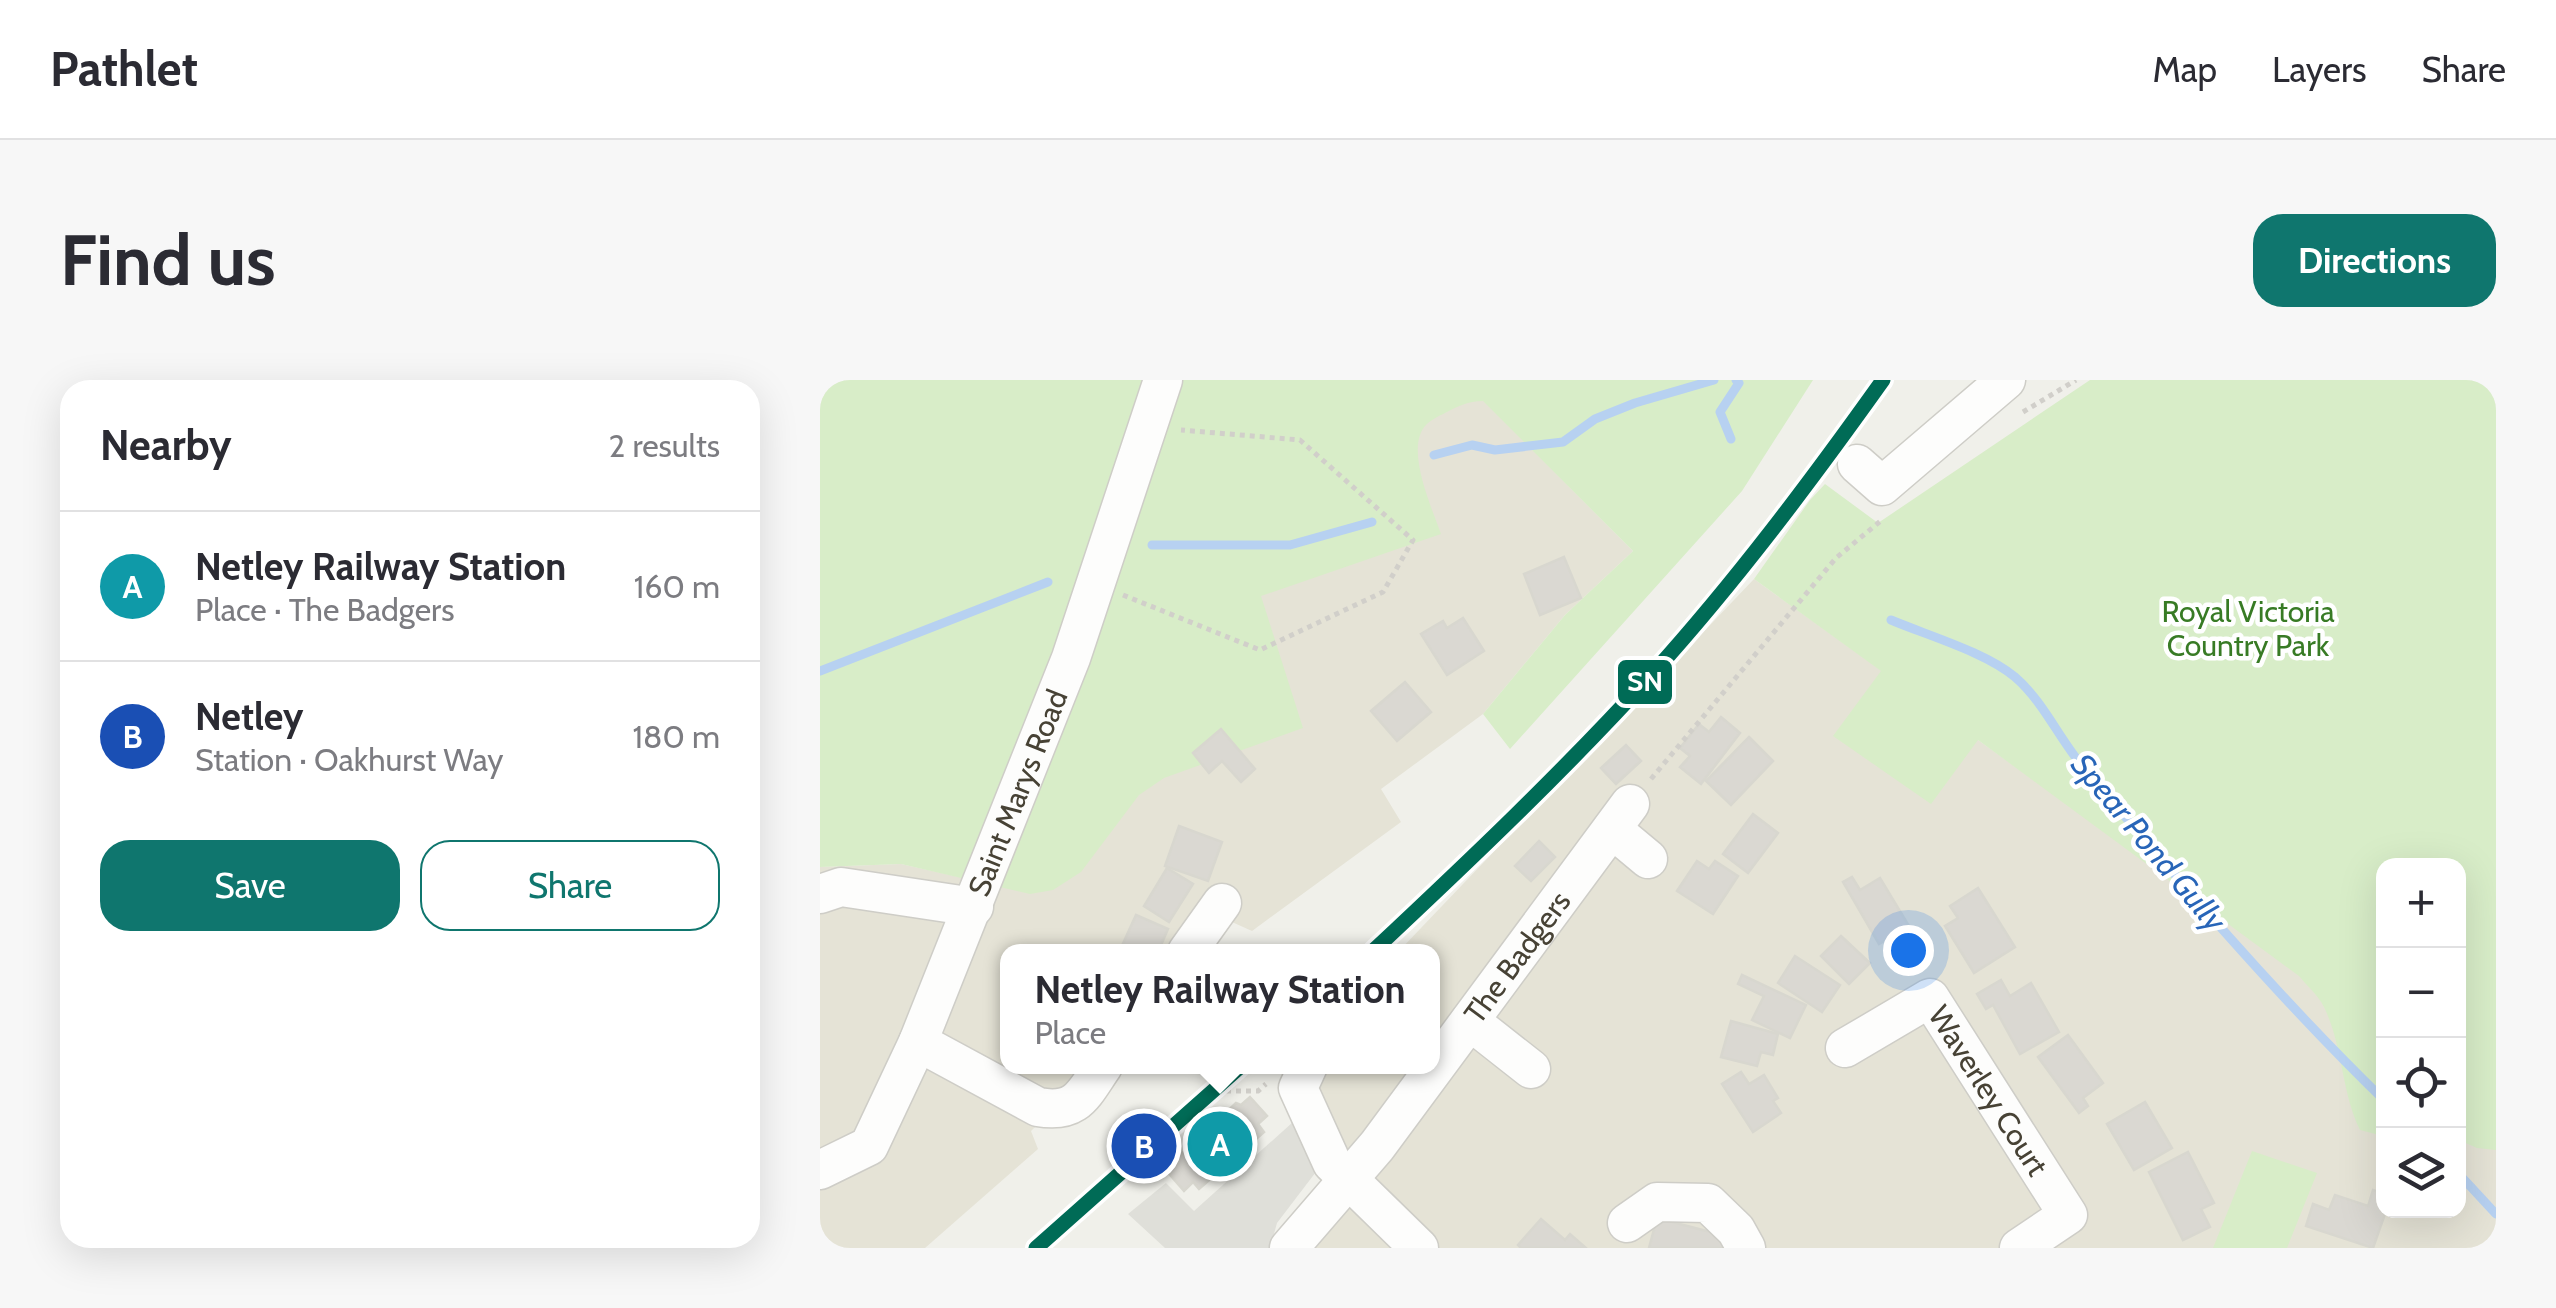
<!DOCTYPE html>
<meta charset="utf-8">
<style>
:root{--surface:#fff;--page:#f7f7f7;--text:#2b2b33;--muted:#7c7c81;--line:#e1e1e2;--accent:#0f766e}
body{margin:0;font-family:Cabin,sans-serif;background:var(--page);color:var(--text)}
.controls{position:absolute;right:30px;bottom:30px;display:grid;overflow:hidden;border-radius:20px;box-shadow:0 10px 40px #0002}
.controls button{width:90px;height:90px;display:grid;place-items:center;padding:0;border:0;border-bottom:2px solid var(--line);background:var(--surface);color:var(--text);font:50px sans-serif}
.you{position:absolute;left:1088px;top:570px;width:35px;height:35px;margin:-25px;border:8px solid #fff;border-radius:50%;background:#1a73e8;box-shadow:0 0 0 15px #1a73e833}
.badge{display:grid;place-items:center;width:65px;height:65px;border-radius:50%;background:var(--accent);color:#fff;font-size:32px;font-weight:700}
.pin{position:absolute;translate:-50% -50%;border:5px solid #fff;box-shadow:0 2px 10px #0006}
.popup{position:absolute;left:180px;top:564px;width:440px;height:130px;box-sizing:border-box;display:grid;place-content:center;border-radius:20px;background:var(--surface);filter:drop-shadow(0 2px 8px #0005);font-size:32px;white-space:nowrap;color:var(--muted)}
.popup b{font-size:38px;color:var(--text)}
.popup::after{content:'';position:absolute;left:50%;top:100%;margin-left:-20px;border:20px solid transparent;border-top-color:var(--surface)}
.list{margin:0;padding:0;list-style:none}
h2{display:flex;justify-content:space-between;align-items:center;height:130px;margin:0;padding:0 40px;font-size:42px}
h2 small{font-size:32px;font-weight:400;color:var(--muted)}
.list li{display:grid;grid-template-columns:65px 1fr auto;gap:30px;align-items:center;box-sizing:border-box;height:150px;padding:0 40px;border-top:2px solid var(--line)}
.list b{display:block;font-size:38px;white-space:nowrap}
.list p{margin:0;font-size:32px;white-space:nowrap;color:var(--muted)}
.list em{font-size:32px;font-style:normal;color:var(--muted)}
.actions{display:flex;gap:20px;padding:30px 40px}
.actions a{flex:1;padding:22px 0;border:2px solid var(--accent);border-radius:30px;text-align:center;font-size:35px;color:var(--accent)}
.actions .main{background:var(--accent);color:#fff}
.icon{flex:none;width:55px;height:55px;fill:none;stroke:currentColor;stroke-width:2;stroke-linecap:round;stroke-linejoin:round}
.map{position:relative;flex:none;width:1676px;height:868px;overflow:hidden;border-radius:30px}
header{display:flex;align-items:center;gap:60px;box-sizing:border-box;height:140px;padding:0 50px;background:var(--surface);border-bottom:2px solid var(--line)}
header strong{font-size:48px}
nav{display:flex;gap:55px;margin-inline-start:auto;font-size:35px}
.intro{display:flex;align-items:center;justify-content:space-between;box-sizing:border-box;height:240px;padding:0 60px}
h1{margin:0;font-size:70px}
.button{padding:25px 45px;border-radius:30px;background:var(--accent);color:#fff;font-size:35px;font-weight:700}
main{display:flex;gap:60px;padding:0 60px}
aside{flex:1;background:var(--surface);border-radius:30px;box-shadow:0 10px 40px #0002}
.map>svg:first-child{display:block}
.residential{fill:#e5e3d6}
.green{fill:#d8edc8}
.parking{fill:#dfdfd9}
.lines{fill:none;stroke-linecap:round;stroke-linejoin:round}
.stream{stroke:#b7d1f1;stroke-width:9}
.building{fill:#dad8d2;stroke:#d8d7cf;stroke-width:2.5}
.minor-casing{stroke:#cecdc7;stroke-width:41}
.path{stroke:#d1cfca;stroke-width:5;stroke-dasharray:5 5;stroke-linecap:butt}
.minor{stroke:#fdfdfc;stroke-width:38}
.rail-1-casing{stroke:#fff;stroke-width:22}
.rail-1{stroke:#006b56;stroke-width:15}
.labels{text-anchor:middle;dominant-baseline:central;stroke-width:9;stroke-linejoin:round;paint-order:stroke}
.park-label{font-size:30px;fill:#387b25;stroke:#fff}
.street-label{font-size:30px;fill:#474235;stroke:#fff}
.water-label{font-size:32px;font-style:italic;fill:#2865b8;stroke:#fff}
.line-badge{stroke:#fff;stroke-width:4}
.badge-label{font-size:28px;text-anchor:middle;font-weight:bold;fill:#fff}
</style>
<header>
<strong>Pathlet</strong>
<nav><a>Map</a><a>Layers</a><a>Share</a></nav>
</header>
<div class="intro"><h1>Find us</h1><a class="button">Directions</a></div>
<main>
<aside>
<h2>Nearby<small>2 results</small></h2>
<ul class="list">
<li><span class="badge" style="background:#0f9aa8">A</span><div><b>Netley Railway Station</b><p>Place · The Badgers</p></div><em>160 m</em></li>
<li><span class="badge" style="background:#1a4fb4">B</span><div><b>Netley</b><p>Station · Oakhurst Way</p></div><em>180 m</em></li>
</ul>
<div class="actions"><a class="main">Save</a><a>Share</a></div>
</aside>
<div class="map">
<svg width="1676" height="868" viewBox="0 0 1676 868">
<rect width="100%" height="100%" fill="#f0f0ea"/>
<g class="residential">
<polygon points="663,20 813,171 745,235 663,334 561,409 581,442 432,551 383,529 352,571 188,572 188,686 270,687 254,709 211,751 218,769 105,868 0,868 0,487 81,484 175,505 584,23"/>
<polygon points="934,199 1563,651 1564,831 1638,831 1639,705 1676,732 1676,868 492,868 518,771 483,687 612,686 612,572 579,571"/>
</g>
<g class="green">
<path d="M0,0H993L922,111L690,369L663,334L745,235L813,171L663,21C648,21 638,26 625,33C619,36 609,41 605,46C585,70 612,128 621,154L441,216L483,348L344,398L319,415L261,492L233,510L210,514L81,484L0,487Z"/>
<path d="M1270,0H1676V770L1657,768L1639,760L1638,486H1564L1563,756L1540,750C1521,711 1523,666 1504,627C1498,615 1487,606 1479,596L1158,360L1111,424L1013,356L1061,291L934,199L990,120L1005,104L1058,143Z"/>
<polygon points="1432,771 1497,793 1467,868 1393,868"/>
</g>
<polygon class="parking" points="483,733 502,784 457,843 450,868 345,868 308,834 346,803 374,831"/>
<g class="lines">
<g class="stream">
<polyline points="911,59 900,32 919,3 916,0"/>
<polyline points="614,75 652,65 675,70 743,62 775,39 815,23 894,0"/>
<polyline points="332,165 470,165 552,142"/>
<path d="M1071,240C1109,256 1165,272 1195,297C1224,322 1239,359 1264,388C1360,502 1457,616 1564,720"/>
<polyline points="0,291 228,202"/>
<polyline points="1638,793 1676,834"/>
</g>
</g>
<g class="building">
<polygon points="744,177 761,218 720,235 704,194"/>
<polygon points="643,238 664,271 627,295 601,254 623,241 627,248"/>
<polygon points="585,302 611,332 577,361 551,331"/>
<polygon points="901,337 920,353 881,404 860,387 870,376 860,368 879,344 889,352"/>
<polygon points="401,349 435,389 421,402 402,381 389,393 373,373"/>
<polygon points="929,357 953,381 911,425 886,401"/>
<polygon points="806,365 821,381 796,404 781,388"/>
<polygon points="933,434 958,453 928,493 903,474"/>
<polygon points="359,446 402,462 388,501 345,486"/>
<polygon points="719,461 735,477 711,501 695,486"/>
<polygon points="877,481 889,489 895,481 918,496 893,534 857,511"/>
<polygon points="347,488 373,504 349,542 324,526"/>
<polygon points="1032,497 1040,510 1060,498 1089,546 1059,564 1023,502"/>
<polygon points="1158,508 1195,567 1154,593 1125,546 1138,538 1130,526"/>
<polygon points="316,535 348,549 338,572 309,572 301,568"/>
<polygon points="1021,556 1050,583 1029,604 1001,576"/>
<polygon points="975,576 1020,605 1002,632 958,603"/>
<polygon points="922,595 986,625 970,658 932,640 944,616 918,604"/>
<polygon points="1181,600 1190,616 1211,603 1239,652 1200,674 1173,625 1166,629 1157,614"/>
<polygon points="911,641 958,654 953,675 941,672 937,686 901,677"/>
<polygon points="1248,655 1283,703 1263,718 1268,726 1259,733 1218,677"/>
<polygon points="921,692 929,704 944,695 958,718 953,721 961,733 933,752 902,704"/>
<polygon points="430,717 447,736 438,744 444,752 379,809 373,802 364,811 345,789 416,723 421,725"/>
<polygon points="1325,722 1352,768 1314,790 1287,744"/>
<polygon points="1368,772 1394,823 1381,829 1390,847 1363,860 1329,792"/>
<polygon points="1553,810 1564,814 1564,831 1566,831 1553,868 1486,846 1493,824 1509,830 1515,815 1548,826"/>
<polygon points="837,838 909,857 906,868 829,868"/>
<polygon points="721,839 745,860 750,854 766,868 701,868 698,865"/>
</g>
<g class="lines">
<defs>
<g id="minor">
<polyline points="1037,84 1062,106 1186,0"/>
<polyline points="792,449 828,479"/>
<polyline points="0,514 21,507 154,527"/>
<polyline points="367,572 402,523"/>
<polyline points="650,641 711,689"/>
<path d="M98,662L218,727C257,734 263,715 283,686"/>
<path id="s1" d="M1025,668L1110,618L1248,835L1199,868"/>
<polyline points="488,686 478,708 512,783 599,868"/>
<path id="s2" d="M0,790L49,766L98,662L251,278L343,0"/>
<polyline points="807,843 837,822 888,823 916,850 926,868"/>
<path id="s3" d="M469,868L557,766L810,424"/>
</g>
</defs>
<use href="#minor" class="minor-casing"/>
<g class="path">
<polyline points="1203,32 1256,0"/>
<polyline points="303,215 440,270 563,212 593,160 480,60 361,50"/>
<polyline points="831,399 1016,178 1063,139"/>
<polyline points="406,711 438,711 446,704"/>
</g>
<use href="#minor" class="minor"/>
<defs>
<g id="rail-1">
<path d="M552,572C648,482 744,391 833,293C916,201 991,101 1063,0"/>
<polyline points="216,868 421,686"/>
</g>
</defs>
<use href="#rail-1" class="rail-1-casing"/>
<use href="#rail-1" class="rail-1"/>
</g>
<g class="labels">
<g class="park-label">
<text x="1428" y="231">Royal Victoria<tspan x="1428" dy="34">Country Park</tspan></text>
</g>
<g class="street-label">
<text stroke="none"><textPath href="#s2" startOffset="438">Saint Marys Road</textPath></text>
<text stroke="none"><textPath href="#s3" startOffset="370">The Badgers</textPath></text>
<text stroke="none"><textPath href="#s1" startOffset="208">Waverley Court</textPath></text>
</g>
<g class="water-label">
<text transform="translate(1329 462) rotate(50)">Spear Pond Gully</text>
</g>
</g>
<rect class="line-badge" x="796" y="278" width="58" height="48" rx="10" fill="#006b56"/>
<g class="badge-label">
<text x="825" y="311">SN</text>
</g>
</svg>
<div class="controls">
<button>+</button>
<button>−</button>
<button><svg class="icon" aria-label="locate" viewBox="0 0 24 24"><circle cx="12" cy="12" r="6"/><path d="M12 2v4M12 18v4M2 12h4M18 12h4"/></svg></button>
<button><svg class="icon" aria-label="layers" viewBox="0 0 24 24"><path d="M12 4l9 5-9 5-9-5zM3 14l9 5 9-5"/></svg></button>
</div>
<div class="you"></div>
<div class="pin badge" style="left:400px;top:764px;background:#0f9aa8">A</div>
<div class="popup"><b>Netley Railway Station</b>Place</div>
<div class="pin badge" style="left:324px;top:766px;background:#1a4fb4">B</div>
</div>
</main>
